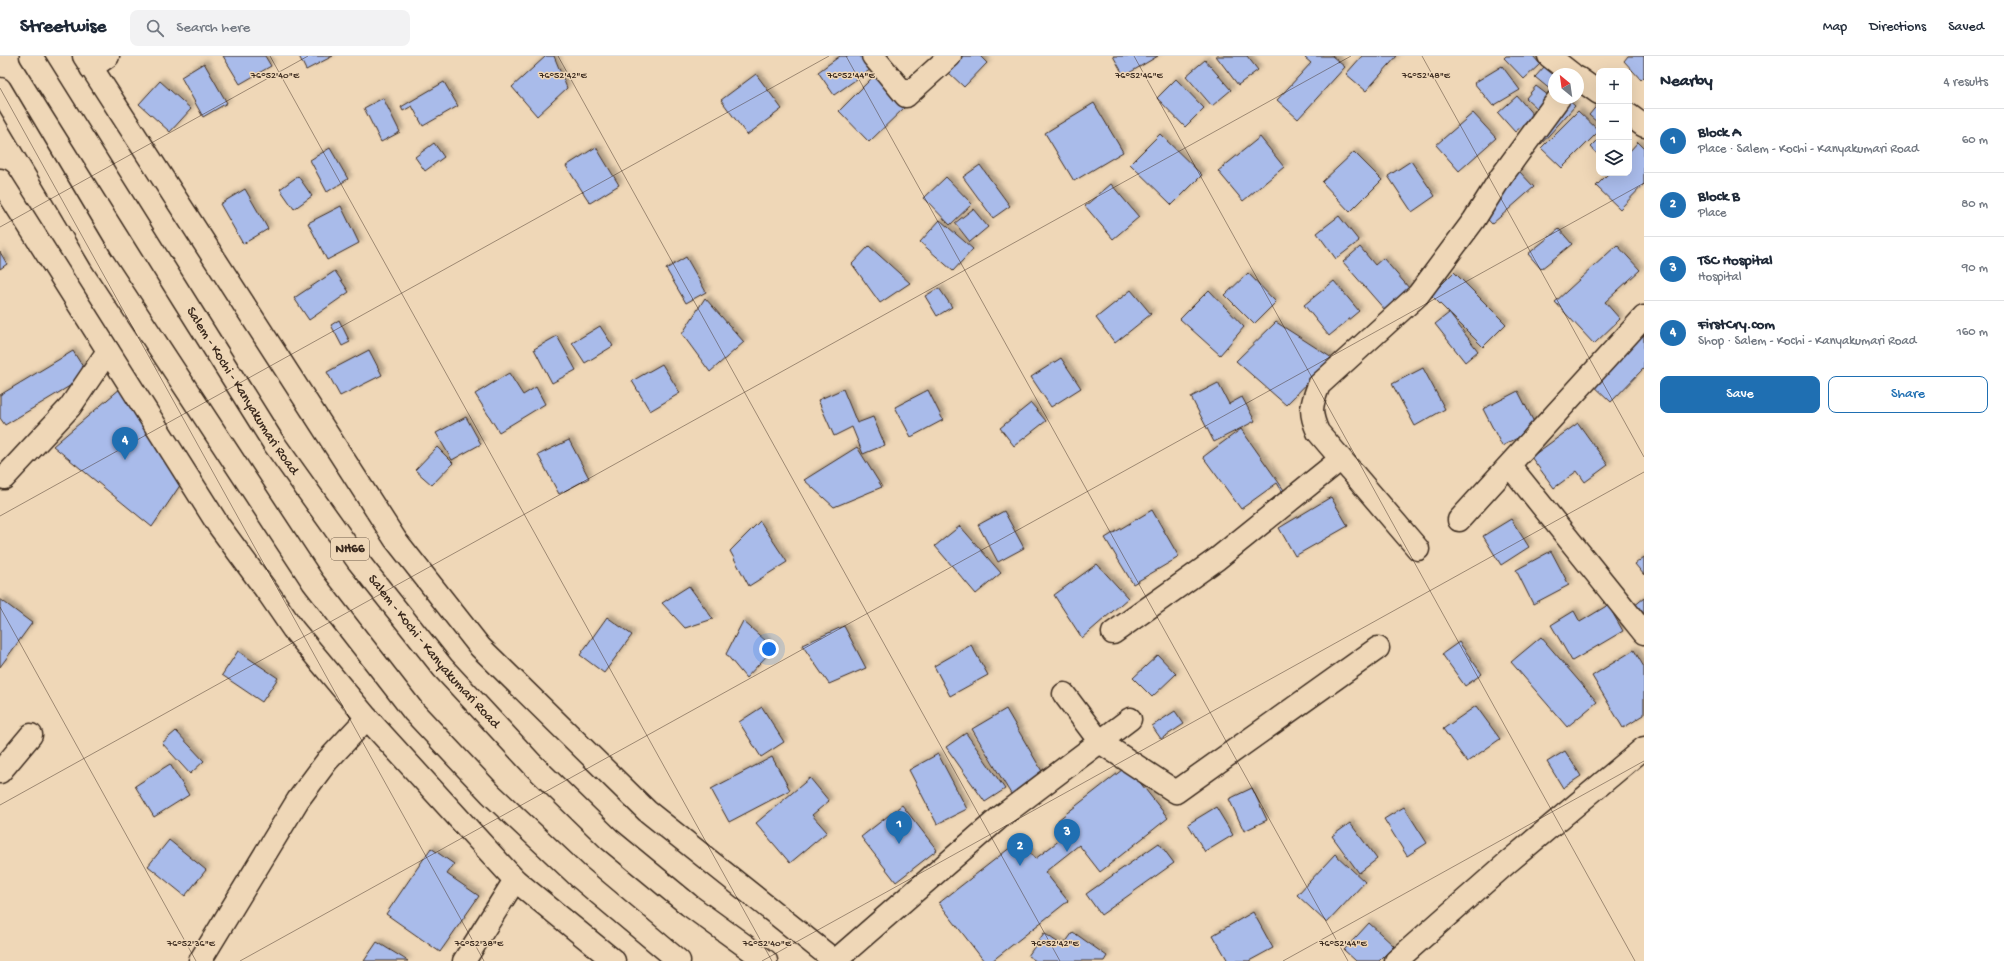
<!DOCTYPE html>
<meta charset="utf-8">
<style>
:root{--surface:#fff;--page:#f2f2f3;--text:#1f2937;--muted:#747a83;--line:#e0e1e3;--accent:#1f6fb2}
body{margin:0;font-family:"Gochi Hand",sans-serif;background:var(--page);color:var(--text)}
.controls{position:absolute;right:12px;top:12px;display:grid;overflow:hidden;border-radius:8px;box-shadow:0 4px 16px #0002}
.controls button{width:36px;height:36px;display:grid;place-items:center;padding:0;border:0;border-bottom:1px solid var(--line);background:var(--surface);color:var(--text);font:20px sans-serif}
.compass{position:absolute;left:1548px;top:12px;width:36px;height:36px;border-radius:50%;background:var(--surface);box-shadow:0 4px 16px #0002;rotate:331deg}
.you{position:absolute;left:769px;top:593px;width:14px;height:14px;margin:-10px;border:3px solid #fff;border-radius:50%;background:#1a73e8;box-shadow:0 0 0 6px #1a73e833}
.badge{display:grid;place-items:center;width:26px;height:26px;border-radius:50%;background:var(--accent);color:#fff;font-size:13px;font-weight:700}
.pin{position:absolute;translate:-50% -33px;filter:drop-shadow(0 1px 2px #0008)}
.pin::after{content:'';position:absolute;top:21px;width:14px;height:12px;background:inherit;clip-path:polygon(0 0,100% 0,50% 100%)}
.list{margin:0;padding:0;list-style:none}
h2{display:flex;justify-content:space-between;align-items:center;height:52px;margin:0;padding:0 16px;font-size:17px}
h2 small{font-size:13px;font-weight:400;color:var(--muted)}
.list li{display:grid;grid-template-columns:26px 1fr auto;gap:12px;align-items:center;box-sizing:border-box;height:64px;padding:0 16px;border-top:1px solid var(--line)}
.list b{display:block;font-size:15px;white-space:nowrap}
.list p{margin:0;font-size:13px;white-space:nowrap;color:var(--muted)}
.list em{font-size:13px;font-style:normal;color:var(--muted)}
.actions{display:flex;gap:8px;padding:12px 16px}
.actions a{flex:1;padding:9px 0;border:1px solid var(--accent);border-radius:8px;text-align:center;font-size:14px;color:var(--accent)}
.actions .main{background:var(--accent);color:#fff}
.icon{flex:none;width:22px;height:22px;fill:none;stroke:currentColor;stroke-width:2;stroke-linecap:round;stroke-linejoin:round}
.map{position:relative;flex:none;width:1644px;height:905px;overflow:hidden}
header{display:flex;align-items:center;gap:24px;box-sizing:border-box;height:56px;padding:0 20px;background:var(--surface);border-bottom:1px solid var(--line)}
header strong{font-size:19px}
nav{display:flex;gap:22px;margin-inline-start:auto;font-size:14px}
.search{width:280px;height:36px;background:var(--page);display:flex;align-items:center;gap:10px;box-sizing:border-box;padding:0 14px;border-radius:8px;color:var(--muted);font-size:15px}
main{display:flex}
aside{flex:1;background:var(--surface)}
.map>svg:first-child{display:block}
.building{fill:#a9bbea;stroke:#3b2a1e;filter:url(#shadow)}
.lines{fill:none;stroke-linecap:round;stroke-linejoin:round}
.minor-casing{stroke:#3b2a1e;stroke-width:25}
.tertiary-casing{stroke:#3b2a1e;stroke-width:25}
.secondary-casing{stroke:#3b2a1e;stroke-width:25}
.trunk-casing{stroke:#3b2a1e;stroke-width:25}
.minor{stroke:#efd7b7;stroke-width:22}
.tertiary{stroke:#efd7b7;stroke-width:22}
.secondary{stroke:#efd7b7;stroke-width:22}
.trunk{stroke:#efd7b7;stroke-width:22}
.ticks{fill:none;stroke:#3b2a1e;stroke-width:1;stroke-opacity:0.45}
.labels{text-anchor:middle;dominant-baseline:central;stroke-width:3;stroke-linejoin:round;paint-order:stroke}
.shield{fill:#efd7b7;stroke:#715e4c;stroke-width:1}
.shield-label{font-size:13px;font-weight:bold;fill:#3b2a1e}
.street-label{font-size:14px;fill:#3b2a1e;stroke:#efd7b7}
.ticks-label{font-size:10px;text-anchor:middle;fill:#3b2a1e;stroke:#efd7b7;stroke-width:3;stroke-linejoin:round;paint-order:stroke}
</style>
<header>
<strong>Streetwise</strong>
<div class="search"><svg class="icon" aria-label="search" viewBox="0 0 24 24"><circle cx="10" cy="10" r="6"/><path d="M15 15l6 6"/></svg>Search here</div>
<nav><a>Map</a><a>Directions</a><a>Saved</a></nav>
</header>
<main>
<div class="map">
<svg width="1644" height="905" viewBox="0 0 1644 905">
<defs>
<filter id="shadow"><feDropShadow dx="3.5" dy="-3.5" stdDeviation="2" flood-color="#0004"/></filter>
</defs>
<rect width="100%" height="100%" fill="#efd7b7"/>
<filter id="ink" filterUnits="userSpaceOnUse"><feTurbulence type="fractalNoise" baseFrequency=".025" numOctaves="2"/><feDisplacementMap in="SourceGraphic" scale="8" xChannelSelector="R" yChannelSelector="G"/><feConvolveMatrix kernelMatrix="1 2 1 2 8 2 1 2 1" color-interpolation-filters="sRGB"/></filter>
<g filter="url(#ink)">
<g class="building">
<polygon points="223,0 265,0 271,10 240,28"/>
<polygon points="299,0 333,0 306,14"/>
<polygon points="546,0 554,0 567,32 537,60 512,31"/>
<polygon points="840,0 866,0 874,11 834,39 818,16"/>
<polygon points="961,0 980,0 987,7 964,31 947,15"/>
<polygon points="1113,0 1158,0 1124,20"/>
<polygon points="1216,0 1247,0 1258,14 1238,29"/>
<polygon points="1307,0 1332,0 1345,11 1298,63 1277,44 1311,7 1305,2"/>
<polygon points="1362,0 1397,0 1366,35 1346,18"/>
<polygon points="1506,0 1533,0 1540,8 1524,23 1504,2"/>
<polygon points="1628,0 1644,0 1644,21 1641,24 1624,5"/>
<polygon points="1205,4 1231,34 1212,50 1186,20"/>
<polygon points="204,7 227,47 203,61 181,21"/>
<polygon points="1502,10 1520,34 1493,50 1474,27"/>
<polygon points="1545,10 1555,18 1554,33 1552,35 1535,21"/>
<polygon points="756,18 782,53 747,79 721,44"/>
<polygon points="875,19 906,50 869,86 839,55"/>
<polygon points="1176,23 1204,52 1185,71 1157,42"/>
<polygon points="160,25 191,53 170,76 139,48"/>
<polygon points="444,26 458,50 423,70 412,50 403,55 401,51"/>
<polygon points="1536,30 1549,40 1538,53 1526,42"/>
<polygon points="1517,40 1534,60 1515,76 1498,57"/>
<polygon points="383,42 400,76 381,86 364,52"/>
<polygon points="1566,42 1575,50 1541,88 1532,80"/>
<polygon points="1094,47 1123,96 1074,125 1045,77"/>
<polygon points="1599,47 1599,68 1589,59"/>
<polygon points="1578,55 1599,75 1562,112 1541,92"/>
<polygon points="1473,57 1496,82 1459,115 1436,89"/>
<polygon points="1160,78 1202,119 1172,149 1130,108"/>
<polygon points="1260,81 1284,111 1243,145 1218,115"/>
<polygon points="1599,83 1599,100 1591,91"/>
<polygon points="1638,86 1644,92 1644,128 1620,153 1596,130 1609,117 1629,117 1629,96"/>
<polygon points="434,87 444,101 425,115 415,101"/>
<polygon points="596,91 619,129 590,147 566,110"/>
<polygon points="330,92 348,123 327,136 310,104"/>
<polygon points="1354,96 1382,124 1350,156 1322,126"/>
<polygon points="1411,105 1435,140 1412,156 1388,120"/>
<polygon points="980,109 1010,150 993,162 963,121"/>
<polygon points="1519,115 1534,131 1492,168 1477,152"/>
<polygon points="298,120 312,140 294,153 280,133"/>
<polygon points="946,121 972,148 950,169 924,142"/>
<polygon points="1111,128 1139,161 1113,183 1085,150"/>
<polygon points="245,133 268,173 243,188 220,148"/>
<polygon points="341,150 359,187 327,204 308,167"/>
<polygon points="973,153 988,171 970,186 955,167"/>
<polygon points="1339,160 1359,185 1336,203 1317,177"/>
<polygon points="940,164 973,193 953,215 920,186"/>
<polygon points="1559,173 1572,188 1541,213 1528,198"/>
<polygon points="1617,189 1640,214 1605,246 1620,263 1594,288 1555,246"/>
<polygon points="869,190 910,227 880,247 852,208"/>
<polygon points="1360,191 1375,209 1383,202 1410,233 1385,254 1343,206"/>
<polygon points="0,196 7,208 0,213"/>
<polygon points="686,201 706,236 686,247 666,213"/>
<polygon points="335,215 349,236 309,264 294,242"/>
<polygon points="1454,216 1506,268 1483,291 1431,239"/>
<polygon points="1248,217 1276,246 1254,268 1225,239"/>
<polygon points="1334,225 1359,255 1329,280 1304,249"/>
<polygon points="939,232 952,251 937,260 925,240"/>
<polygon points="1131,234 1151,258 1115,287 1096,262"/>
<polygon points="1209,234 1244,271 1220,299 1180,263"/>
<polygon points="705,242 744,286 710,316 682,278"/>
<polygon points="1449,257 1478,295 1465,306 1435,268"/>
<polygon points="339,264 350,286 342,290 331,269"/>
<polygon points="1276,266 1332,302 1286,349 1236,305"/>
<polygon points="1644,269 1644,312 1611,346 1590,326"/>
<polygon points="600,270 613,290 585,307 572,287"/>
<polygon points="557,280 576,314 552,327 534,293"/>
<polygon points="369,294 382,319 340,340 327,316"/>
<polygon points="73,295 88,319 5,369 0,362 0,339"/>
<polygon points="1061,302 1081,332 1051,351 1031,321"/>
<polygon points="662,308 680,337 650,355 632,325"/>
<polygon points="1423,312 1445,353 1415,370 1392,328"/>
<polygon points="509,317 523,339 536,331 545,348 499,376 475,338"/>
<polygon points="1218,327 1229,348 1242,341 1255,365 1214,386 1191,341"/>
<polygon points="121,332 185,422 152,471 53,390"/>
<polygon points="843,333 857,367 873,361 885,389 863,398 852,371 834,380 818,344"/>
<polygon points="928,334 943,364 911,381 895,351"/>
<polygon points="1518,335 1537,372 1502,390 1483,353"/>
<polygon points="1031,347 1046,365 1014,390 1000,372"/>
<polygon points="466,361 481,388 452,404 436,377"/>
<polygon points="1578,367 1608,409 1585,426 1577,415 1554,432 1531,401"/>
<polygon points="1241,373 1284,434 1282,435 1277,427 1241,453 1203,401"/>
<polygon points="569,384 589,422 559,438 538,399"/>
<polygon points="437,391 453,407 432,429 415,414"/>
<polygon points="857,391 882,431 834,451 804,424"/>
<polygon points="1331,441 1348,470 1295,500 1279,472"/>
<polygon points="1152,454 1179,501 1133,528 1105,482"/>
<polygon points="1004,455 1024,492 998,506 978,469"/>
<polygon points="1511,463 1529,491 1501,509 1483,480"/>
<polygon points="760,465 787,506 749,530 730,495"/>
<polygon points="960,470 1001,517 976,538 935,490"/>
<polygon points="1551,495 1569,529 1533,548 1516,514"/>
<polygon points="1644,501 1644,519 1635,508"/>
<polygon points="1097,508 1128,542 1082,582 1054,539"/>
<polygon points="689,530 713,563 685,572 662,547"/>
<polygon points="1644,542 1644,563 1634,550"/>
<polygon points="0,543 32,567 0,611"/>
<polygon points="1608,549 1623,575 1572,605 1551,569 1574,555 1580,566"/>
<polygon points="607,561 632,579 604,617 580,599"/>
<polygon points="743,565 774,592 746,622 726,598"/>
<polygon points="844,570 866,612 829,628 802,589"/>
<polygon points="1541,581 1597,646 1567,671 1511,606"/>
<polygon points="1459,586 1482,618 1465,630 1442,598"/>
<polygon points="971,589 988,619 950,640 934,610"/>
<polygon points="1634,594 1644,611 1644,659 1623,672 1592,620"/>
<polygon points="238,595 278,622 262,646 222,619"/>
<polygon points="1158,599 1176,618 1152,641 1133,622"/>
<polygon points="1476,650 1500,683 1467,706 1443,673"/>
<polygon points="762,651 784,686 761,701 739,666"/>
<polygon points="1006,653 1047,724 1014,743 972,673"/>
<polygon points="1175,655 1184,668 1161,683 1152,670"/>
<polygon points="176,675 204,705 190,718 162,687"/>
<polygon points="966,677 1005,733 985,746 946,691"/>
<polygon points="1565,695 1581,720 1563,732 1547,706"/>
<polygon points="938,698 967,753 937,768 909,714"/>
<polygon points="772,701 790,734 729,766 711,733"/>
<polygon points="170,708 189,739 154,761 135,730"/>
<polygon points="1127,710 1168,762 1100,816 1079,789 1045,816 1068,845 992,905 984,905 939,847 1020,784 1035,803 1069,777 1058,764"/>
<polygon points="810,722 829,745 812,759 827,776 790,807 756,767"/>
<polygon points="1252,732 1267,764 1244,775 1229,743"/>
<polygon points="902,749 937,794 896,826 861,781"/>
<polygon points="1216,751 1233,779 1205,796 1188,768"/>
<polygon points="1404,751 1427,787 1407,800 1384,763"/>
<polygon points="1350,767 1377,803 1359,817 1332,780"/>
<polygon points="169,784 206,814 185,840 148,810"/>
<polygon points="1159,787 1174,807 1101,859 1086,838"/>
<polygon points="431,792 454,808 447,818 479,840 440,896 386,858"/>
<polygon points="1335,798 1365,826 1327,867 1297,839"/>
<polygon points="1253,856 1273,892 1249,905 1228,905 1213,879"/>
<polygon points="1369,867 1394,890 1379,905 1356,905 1344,894"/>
<polygon points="1073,876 1107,900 1104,905 1036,905 1028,900 1044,877 1063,890"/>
<polygon points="377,886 408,905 364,905"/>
</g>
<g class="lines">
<defs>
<g id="minor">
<polyline points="873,0 906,40 950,0"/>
<polyline points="91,12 108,0"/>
<polyline points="1510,410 1644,577"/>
<polyline points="4,422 70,351 108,295"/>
<polyline points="1459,464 1644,261"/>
<path d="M1418,493L1318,376C1309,356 1311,349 1319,329L1418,239L1474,164L1501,121L1559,42"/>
<polyline points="1113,577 1217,503 1341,403"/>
<polyline points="1064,638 1100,686 1176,736 1378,592"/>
<polyline points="0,716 31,679"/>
<polyline points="200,905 298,744 327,705 367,662"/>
<polyline points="464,905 515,824"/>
<polyline points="835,905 999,762 1130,663"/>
<polyline points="1396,905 1507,807 1644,692"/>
</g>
<g id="tertiary">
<polyline points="84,0 395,483 480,591 647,755 835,905"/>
<polyline points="0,124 219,470 269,538 293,573 367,662 515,824 614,905"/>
</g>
<g id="secondary">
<polyline points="1549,0 1572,18"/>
<polyline points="1578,22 1599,37"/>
<polyline points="1629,59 1644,70"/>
</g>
<g id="trunk">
<path id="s1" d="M31,0L273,386L358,505L443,612L532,708L609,783L689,849L766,905"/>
<polyline points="0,33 101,203 313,526 414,656 491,738 578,820 679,905"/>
</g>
</defs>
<use href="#minor" class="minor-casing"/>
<use href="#tertiary" class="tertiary-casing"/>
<use href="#secondary" class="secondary-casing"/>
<use href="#trunk" class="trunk-casing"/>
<use href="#minor" class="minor"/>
<use href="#tertiary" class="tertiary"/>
<use href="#secondary" class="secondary"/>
<use href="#trunk" class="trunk"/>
</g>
</g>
<path class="ticks" d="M270,0L772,905M558,0L1060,905M846,0L1348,905M1134,0L1635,905M1422,0L1644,401M0,32L484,905M0,171L308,0M0,460L829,0M0,551L196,905M0,749L1351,0M240,905L1644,127M762,905L1644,416M1283,905L1644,705"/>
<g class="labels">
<rect class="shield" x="331" y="482" width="38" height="22" rx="3"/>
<g class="shield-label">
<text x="350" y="493">NH66</text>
</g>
<g class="street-label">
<text stroke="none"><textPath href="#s1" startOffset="396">Salem - Kochi - Kanyakumari Road</textPath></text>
<text stroke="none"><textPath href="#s1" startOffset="720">Salem - Kochi - Kanyakumari Road</textPath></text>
</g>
</g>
<g class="ticks-label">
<text x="275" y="22">76°52'40"E</text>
<text x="563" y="22">76°52'42"E</text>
<text x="851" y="22">76°52'44"E</text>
<text x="1139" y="22">76°52'46"E</text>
<text x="1426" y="22">76°52'48"E</text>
<text x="191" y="890">76°52'36"E</text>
<text x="479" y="890">76°52'38"E</text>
<text x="767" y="890">76°52'40"E</text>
<text x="1055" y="890">76°52'42"E</text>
<text x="1343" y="890">76°52'44"E</text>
</g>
</svg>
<div class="controls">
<button>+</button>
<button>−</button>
<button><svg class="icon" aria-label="layers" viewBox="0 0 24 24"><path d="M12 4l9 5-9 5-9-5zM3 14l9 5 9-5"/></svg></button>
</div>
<svg class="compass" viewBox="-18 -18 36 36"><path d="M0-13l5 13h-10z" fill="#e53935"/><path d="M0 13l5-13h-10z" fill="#747a83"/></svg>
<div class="you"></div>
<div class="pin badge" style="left:899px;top:788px">1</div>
<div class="pin badge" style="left:1020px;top:810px">2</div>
<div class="pin badge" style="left:1067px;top:796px">3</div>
<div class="pin badge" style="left:125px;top:404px">4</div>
</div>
<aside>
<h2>Nearby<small>4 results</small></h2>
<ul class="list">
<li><span class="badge">1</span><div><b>Block A</b><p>Place · Salem - Kochi - Kanyakumari Road</p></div><em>60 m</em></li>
<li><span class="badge">2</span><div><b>Block B</b><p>Place</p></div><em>80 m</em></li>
<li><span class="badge">3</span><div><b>TSC Hospital</b><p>Hospital</p></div><em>90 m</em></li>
<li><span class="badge">4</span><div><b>FirstCry.com</b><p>Shop · Salem - Kochi - Kanyakumari Road</p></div><em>160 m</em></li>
</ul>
<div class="actions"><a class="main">Save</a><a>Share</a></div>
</aside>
</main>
